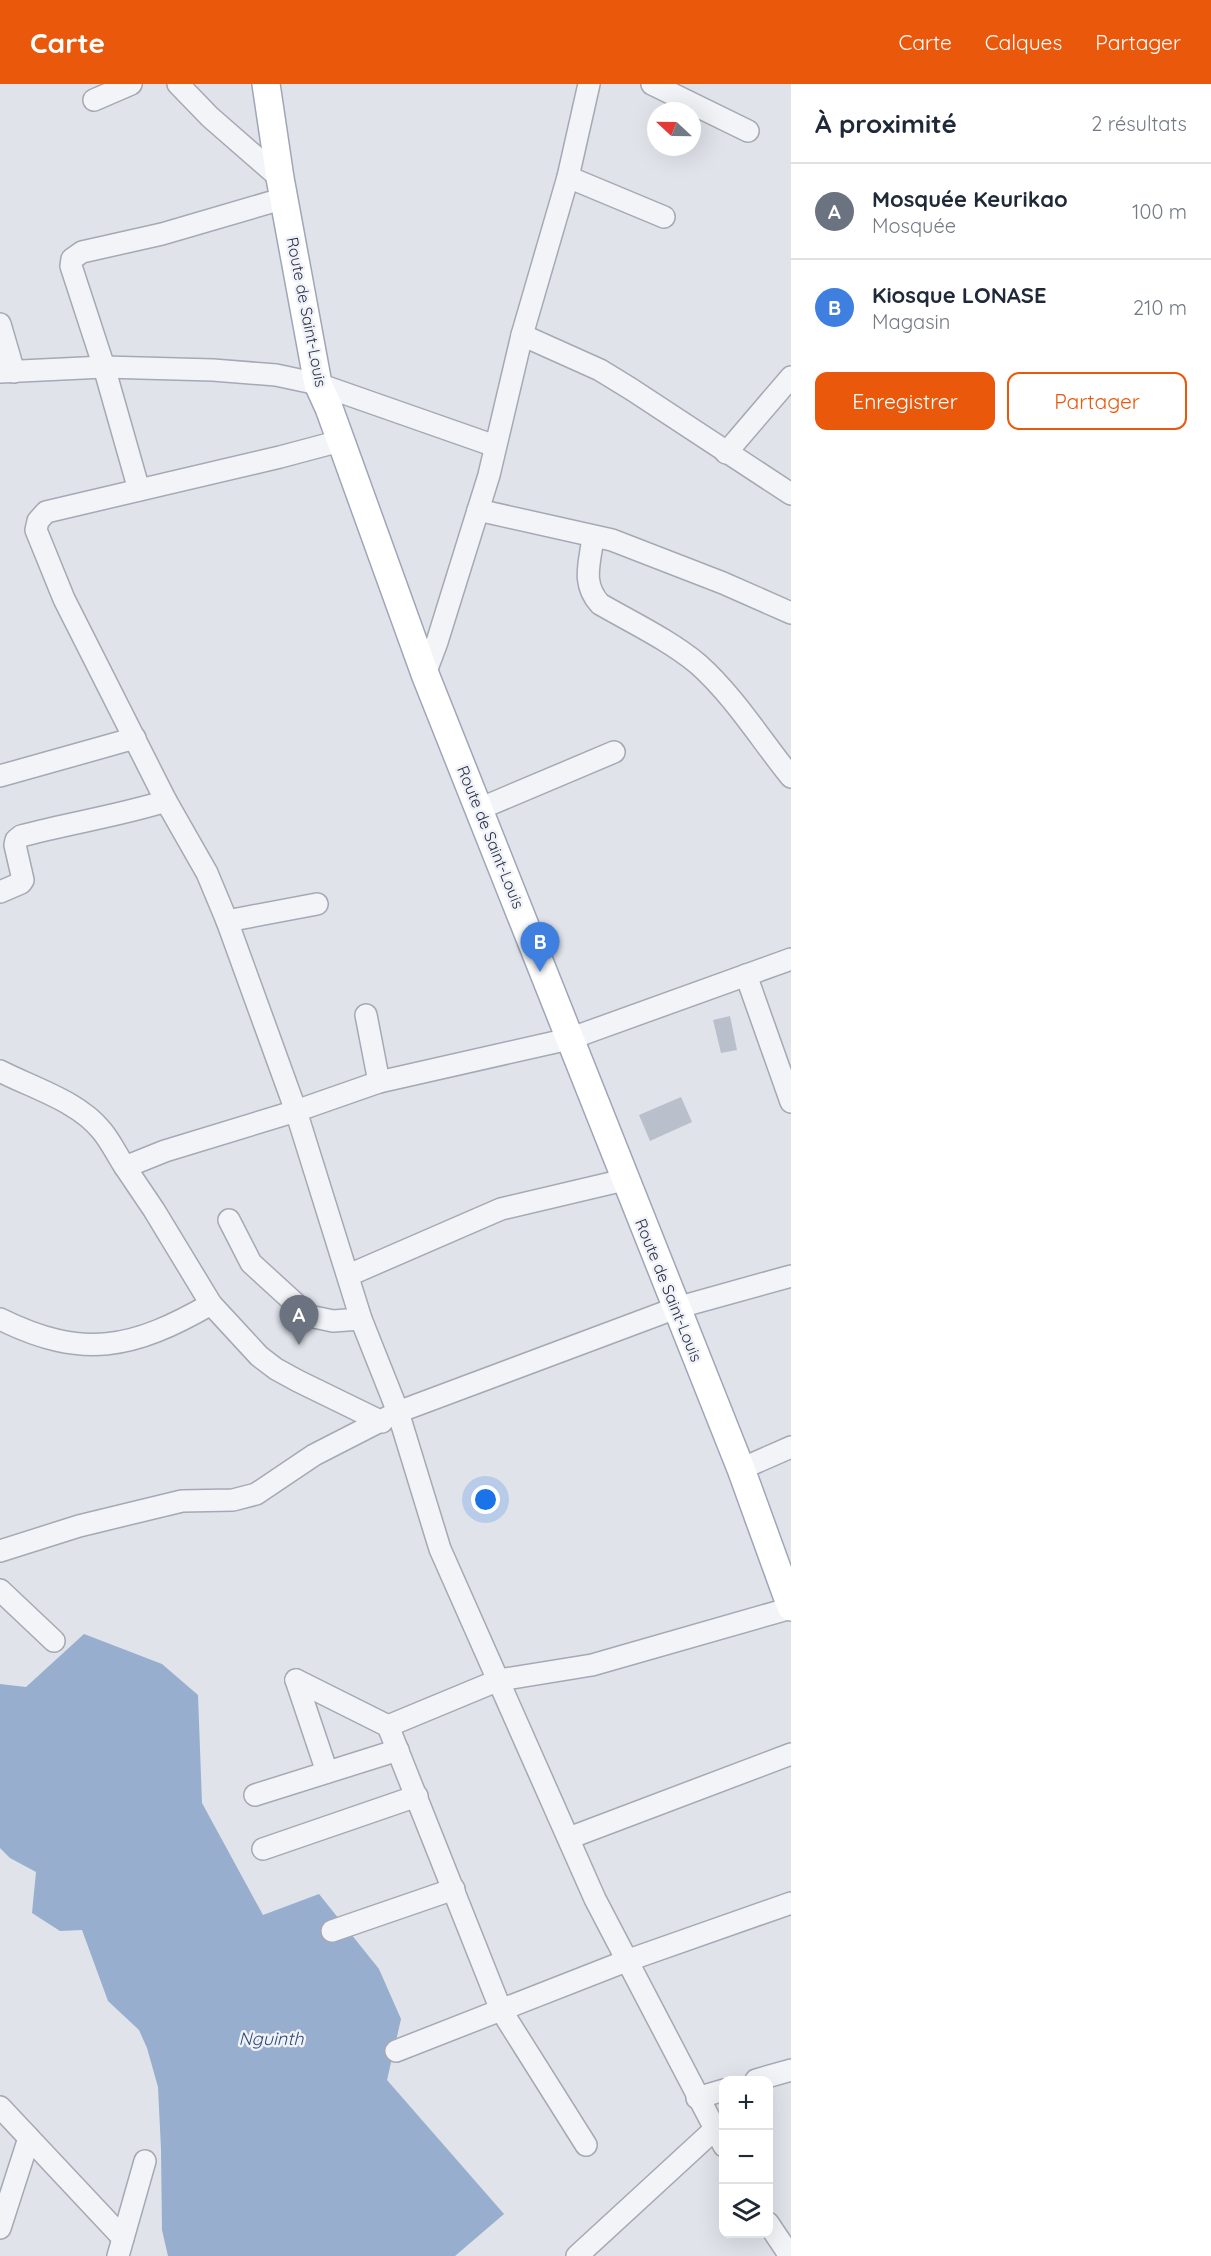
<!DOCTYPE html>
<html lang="fr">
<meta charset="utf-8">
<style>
:root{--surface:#fff;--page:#f2f2f3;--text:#1f2937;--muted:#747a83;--line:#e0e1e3;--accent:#ea580c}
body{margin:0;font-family:Quicksand,sans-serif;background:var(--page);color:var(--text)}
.controls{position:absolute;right:18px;bottom:18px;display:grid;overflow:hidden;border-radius:12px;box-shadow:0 6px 24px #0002}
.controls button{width:54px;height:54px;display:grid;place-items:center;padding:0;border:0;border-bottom:2px solid var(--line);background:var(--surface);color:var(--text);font:30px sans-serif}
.compass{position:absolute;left:647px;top:18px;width:54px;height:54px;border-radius:50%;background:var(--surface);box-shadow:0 6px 24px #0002;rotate:292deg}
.you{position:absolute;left:486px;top:1416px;width:21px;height:21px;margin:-15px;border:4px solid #fff;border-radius:50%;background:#1a73e8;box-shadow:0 0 0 9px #1a73e833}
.badge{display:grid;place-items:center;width:39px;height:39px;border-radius:50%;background:var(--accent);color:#fff;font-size:20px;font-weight:700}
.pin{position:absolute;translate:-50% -50px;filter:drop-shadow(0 2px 3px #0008)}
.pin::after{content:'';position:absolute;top:32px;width:21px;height:18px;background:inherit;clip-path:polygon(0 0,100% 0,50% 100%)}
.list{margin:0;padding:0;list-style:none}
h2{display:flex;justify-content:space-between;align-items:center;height:78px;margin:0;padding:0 24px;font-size:26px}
h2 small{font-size:20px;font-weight:400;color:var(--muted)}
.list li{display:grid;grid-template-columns:39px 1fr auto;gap:18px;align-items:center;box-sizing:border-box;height:96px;padding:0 24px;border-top:2px solid var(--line)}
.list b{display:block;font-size:22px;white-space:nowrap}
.list p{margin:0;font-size:20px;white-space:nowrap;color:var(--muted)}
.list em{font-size:20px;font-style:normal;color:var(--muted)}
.actions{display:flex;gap:12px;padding:18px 24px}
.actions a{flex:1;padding:14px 0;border:2px solid var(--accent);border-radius:12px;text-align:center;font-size:21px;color:var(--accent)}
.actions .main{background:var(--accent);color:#fff}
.icon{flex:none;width:33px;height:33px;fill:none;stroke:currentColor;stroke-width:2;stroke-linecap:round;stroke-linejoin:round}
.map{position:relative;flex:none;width:791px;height:2172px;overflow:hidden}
header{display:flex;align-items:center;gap:36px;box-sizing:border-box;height:84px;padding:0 30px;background:var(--accent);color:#fff}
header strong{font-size:28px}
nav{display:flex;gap:33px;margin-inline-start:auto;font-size:21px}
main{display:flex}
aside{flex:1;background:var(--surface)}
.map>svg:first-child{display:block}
.water{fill:#97aece}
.building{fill:#b9bfcb}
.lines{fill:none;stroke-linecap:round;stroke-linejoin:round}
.minor-casing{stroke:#a5a9b5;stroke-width:24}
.major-casing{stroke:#9ea6b7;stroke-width:30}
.minor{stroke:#f3f4f8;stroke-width:21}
.major{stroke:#fff;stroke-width:27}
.labels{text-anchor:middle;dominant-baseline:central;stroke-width:5;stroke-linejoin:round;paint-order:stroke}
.street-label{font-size:16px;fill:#272f43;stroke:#f0f2f7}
.water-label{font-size:18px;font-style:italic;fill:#2d4b7b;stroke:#f0f2f7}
</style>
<header>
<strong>Carte</strong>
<nav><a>Carte</a><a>Calques</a><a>Partager</a></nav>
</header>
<main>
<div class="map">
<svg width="791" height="2172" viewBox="0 0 791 2172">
<rect width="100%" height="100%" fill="#e0e3ea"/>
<polygon class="water" points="84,1550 162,1580 198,1611 202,1719 263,1831 319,1810 379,1885 401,1935 387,1996 504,2130 455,2172 168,2172 162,2146 161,2065 158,2003 147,1964 139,1946 108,1917 82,1846 60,1847 32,1829 36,1788 10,1774 0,1764 0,1600 26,1603"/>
<g class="building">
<polygon points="730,932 737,966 721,969 713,936"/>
<polygon points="681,1013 692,1038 650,1057 639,1031"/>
</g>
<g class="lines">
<defs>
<g id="minor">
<polyline points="178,0 210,33 280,94"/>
<polyline points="652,0 748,47"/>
<polyline points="94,16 131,0"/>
<polyline points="568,93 664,133"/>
<polyline points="0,240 14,288"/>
<polyline points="522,251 600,286 631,305 791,410"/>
<polyline points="0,288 104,283 213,286 276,291 318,300 495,362"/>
<polyline points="340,357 280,373 46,428 38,437 36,446 64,515 166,717 207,789 227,837 296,1027 361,1235 398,1328 440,1465 595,1815 724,2062"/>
<polyline points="726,369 791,293"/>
<polyline points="139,406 104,283 71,182 72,175 82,168 162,150 285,114"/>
<polyline points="478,426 612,456 723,499 791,529"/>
<path d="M593,453C590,479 581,499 600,520C633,539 669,556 698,580C734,612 761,656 791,693"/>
<polyline points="425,590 437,558 489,391 522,251 568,93 589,0"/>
<polyline points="0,692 135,654"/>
<polyline points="479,725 614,668"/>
<path d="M0,808L21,799L23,796L15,761L16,756L21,752C69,739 118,732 166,717"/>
<polyline points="227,837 317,820"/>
<polyline points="746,891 791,1018"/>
<polyline points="366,931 379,998"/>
<path d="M0,987C33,1004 78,1017 102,1047C111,1058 117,1071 125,1083"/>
<polyline points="229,1136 251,1179 309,1232 333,1237 361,1235"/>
<polyline points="349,1191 501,1125 624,1096"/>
<path d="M0,1235C83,1276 133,1265 211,1220"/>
<polyline points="382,1338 298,1297 276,1285 259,1272 211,1220 154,1126 125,1083 165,1067 296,1027 379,998 569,955 791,875"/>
<polyline points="741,1385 791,1363"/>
<polyline points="0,1467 79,1442 182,1417 233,1416 256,1410 314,1371 398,1328 676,1224 791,1192"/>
<polyline points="0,1506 54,1557"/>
<polyline points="296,1596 388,1642 501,1926 586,2061"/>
<polyline points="296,1596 327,1688"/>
<polyline points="388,1642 499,1596 592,1581 791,1524"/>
<polyline points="255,1711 398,1666"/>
<polyline points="569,1754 791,1670"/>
<polyline points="263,1765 417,1712"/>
<polyline points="332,1847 454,1805"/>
<polyline points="396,1967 626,1877 791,1819"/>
<polyline points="756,1996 791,1986"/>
<polyline points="697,2014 724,2006"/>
<polyline points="0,2023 123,2154"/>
<polyline points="768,2139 790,2172"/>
<polyline points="0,2144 29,2054"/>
<polyline points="118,2172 145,2077"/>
<polyline points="577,2172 714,2046"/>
</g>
<polyline id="major" points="266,0 280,94 318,300 329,324 425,590 741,1385 791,1523"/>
</defs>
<use href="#minor" class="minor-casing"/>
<use href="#major" class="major-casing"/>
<use href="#minor" class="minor"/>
<use href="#major" class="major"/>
</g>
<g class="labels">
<g class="street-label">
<text transform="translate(307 228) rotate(79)">Route de Saint-Louis</text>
<text transform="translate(491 753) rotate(68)">Route de Saint-Louis</text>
<text transform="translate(669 1206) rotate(68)">Route de Saint-Louis</text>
</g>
<g class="water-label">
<text x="271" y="1954">Nguinth</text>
</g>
</g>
</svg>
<div class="controls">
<button>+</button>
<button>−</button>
<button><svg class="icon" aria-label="layers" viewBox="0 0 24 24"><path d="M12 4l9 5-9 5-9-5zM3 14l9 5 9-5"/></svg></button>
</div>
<svg class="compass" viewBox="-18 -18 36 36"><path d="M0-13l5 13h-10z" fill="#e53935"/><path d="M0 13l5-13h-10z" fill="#747a83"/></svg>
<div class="you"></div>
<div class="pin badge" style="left:299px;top:1261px;background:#6b7280">A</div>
<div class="pin badge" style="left:540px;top:888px;background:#3f7fe0">B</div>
</div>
<aside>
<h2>À proximité<small>2 résultats</small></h2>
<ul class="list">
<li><span class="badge" style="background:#6b7280">A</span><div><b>Mosquée Keurikao</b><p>Mosquée</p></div><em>100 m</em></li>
<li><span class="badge" style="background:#3f7fe0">B</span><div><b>Kiosque LONASE</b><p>Magasin</p></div><em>210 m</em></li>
</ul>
<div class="actions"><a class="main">Enregistrer</a><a>Partager</a></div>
</aside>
</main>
